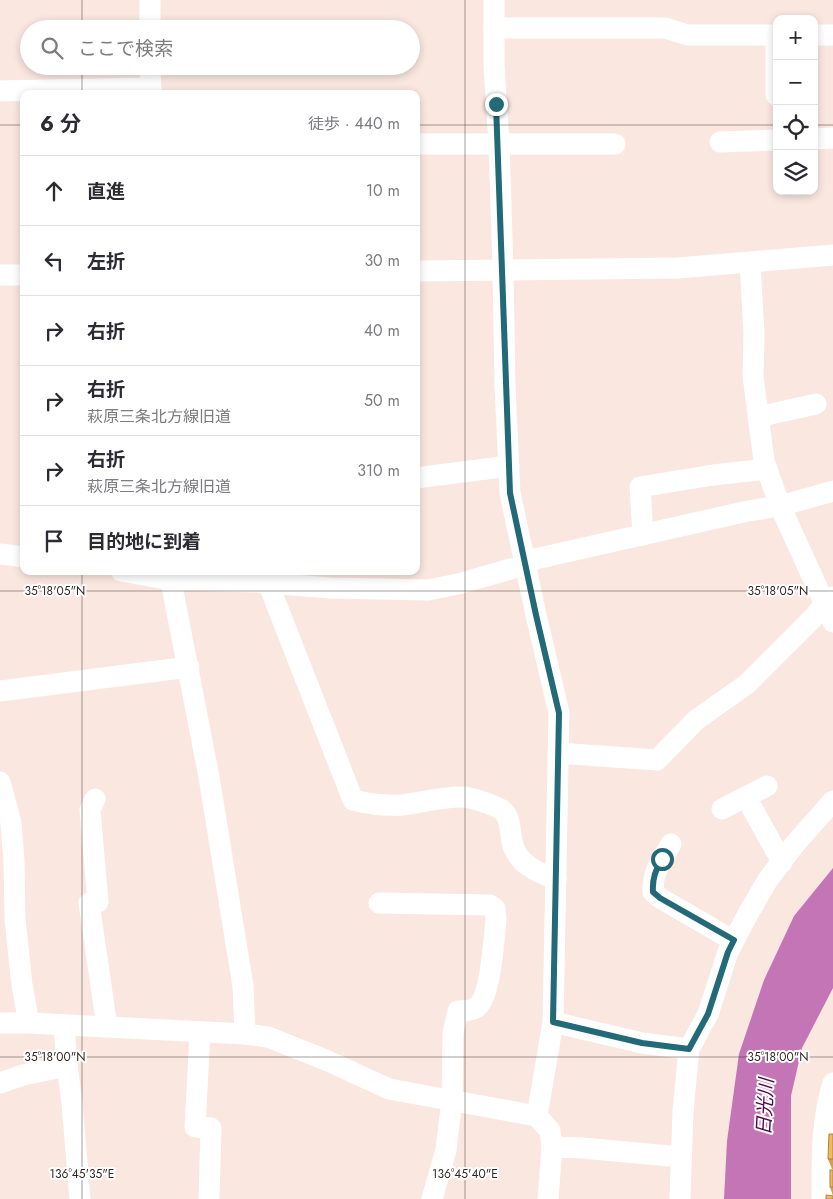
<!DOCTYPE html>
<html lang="ja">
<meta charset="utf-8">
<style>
:root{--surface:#fff;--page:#f2f2f3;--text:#2b2b33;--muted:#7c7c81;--line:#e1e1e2}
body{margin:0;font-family:Jost,"Noto Sans JP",sans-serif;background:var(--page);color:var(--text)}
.controls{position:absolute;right:15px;top:15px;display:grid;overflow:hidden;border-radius:10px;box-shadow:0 2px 8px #0003}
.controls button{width:45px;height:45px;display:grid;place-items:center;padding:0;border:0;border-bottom:1px solid var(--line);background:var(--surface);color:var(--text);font:25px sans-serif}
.stop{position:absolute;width:15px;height:15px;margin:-11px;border:4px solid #236a78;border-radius:50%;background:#fff}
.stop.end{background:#236a78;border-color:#fff;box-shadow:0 1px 5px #0008}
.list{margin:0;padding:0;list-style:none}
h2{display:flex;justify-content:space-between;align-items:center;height:65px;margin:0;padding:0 20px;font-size:21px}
h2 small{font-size:16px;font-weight:400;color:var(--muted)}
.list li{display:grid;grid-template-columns:32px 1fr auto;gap:15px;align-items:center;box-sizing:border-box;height:70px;padding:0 20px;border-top:1px solid var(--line)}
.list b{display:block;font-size:19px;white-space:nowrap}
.list p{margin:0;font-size:16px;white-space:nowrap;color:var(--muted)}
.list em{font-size:16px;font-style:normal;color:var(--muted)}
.icon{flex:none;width:28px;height:28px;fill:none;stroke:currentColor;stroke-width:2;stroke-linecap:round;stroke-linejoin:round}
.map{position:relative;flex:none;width:833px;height:1199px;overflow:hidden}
.search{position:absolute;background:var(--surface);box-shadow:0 2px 8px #0003;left:20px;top:20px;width:400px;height:55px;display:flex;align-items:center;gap:12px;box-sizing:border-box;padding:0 18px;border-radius:28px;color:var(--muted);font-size:19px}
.panel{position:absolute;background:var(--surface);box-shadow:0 2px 8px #0003;left:20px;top:90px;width:400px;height:485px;border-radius:10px}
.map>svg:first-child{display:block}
.water{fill:#c375b5}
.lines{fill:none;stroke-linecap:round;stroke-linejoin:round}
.minor{stroke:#fff;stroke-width:21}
.wall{fill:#d19f50}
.building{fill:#f3b95d;stroke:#aa8241}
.route{stroke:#236a78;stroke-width:6}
.ticks{fill:none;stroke:#332723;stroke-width:1;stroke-opacity:0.45}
.labels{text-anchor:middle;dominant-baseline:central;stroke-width:4;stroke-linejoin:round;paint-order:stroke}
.water-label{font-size:19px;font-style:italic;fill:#510849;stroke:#fff}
.ticks-label{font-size:12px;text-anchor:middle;fill:#332723;stroke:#fff;stroke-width:4;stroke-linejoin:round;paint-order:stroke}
</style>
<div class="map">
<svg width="833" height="1199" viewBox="0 0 833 1199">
<rect width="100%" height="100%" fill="#fae7e0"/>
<polygon class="water" points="833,868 833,988 802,1048 791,1096 791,1199 724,1199 727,1141 739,1054 764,980 794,916"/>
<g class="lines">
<g class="minor">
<polyline points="150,0 150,29"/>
<polyline points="494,0 494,65 499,143 503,270 505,385 510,493 536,615 559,713 553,1022 537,1116"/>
<polyline points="494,28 665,28 688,35 777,35"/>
<polyline points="776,35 776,95"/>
<polyline points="814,35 833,35"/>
<polyline points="150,66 151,94"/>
<polyline points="0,91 151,88"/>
<polyline points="814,139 833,138"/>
<polyline points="720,142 777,140"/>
<polyline points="416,144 615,144"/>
<polyline points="750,262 754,333 753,376 764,461 780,506 833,622"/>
<polyline points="416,271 678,268 833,255"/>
<polyline points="0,275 24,275"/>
<polyline points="758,417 816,404"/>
<polyline points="416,478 509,466"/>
<polyline points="643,535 640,487 713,475 767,469"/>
<polyline points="0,554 24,557"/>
<polyline points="121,571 171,580 256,582 330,588 428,590 458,584 525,565 535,559 748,511 780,506 833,491"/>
<polyline points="169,571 209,777 243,986 245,1034"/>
<path d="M268,583L353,800C369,804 385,806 402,805C419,803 446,796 462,797C471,797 494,805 502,810C511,817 510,832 512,842C517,864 538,873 556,879"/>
<polyline points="0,691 189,667"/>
<polyline points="558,753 657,760 696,720 747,684 815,616 824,604 833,597"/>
<polyline points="0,782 11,823 14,861 15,919 22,985 29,1023"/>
<polyline points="746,797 782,862"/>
<polyline points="95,799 90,810 98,902 89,903 107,1027"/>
<polyline points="722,809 767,786"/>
<path d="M671,844C662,859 652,873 653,892L660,898L734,941"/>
<path d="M379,903L490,905L495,909L496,919C494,938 491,996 477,1007C471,1011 465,1011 458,1011L453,1033L452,1100L446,1150L432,1199"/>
<polyline points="553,1022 642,1043 689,1049"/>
<polyline points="0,1023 29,1023 245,1034 268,1037 328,1061 389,1089 537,1116 550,1131 552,1147 582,1148 681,1157"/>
<polyline points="64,1025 67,1066 72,1103 80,1199"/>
<polyline points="200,1032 195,1127 211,1128 209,1199"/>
<polyline points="0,1083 23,1075 67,1066"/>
<polyline points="548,1199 552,1147"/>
<polyline points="680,1199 683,1111 689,1049 708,1014 728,952 748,914 767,881 794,845 833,801"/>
<path d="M822,1199C822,1160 821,1121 833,1083"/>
</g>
</g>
<g class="wall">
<polygon points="833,1134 833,1169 832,1169 828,1159"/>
<polygon points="833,1170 833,1199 833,1196 830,1187"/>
</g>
<g class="building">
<polygon points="829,1134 833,1134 833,1159 828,1159"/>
<rect x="830" y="1170" width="3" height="17"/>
<polygon points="826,1195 833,1196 833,1199 826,1199"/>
</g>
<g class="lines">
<path class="route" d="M496,104L510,493L536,615L559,713L553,1022L642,1043L689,1049L708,1014L728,952L734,940L660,898L653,892C652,878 656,870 662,859"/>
</g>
<path class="ticks" d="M82,0V29M465,0V1199M82,66V94M0,125H24M416,125H777M814,125H833M82,571V1199M0,591H833M0,1057H833"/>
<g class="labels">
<g class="water-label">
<text transform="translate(765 1107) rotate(-87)">日光川</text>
</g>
</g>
<g class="ticks-label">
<text x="55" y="595">35°18'05"N</text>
<text x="778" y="595">35°18'05"N</text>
<text x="55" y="1061">35°18'00"N</text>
<text x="778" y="1061">35°18'00"N</text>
<text x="82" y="1178">136°45'35"E</text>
<text x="465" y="1178">136°45'40"E</text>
</g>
</svg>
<div class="controls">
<button>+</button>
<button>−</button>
<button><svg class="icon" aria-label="locate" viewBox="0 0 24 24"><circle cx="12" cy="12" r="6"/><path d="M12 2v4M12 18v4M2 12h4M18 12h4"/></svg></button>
<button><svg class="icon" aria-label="layers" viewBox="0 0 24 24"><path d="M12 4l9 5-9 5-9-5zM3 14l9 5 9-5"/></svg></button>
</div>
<div class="stop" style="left:662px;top:859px"></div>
<div class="stop end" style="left:496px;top:104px"></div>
<div class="search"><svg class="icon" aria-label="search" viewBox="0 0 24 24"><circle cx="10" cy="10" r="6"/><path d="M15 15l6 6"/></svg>ここで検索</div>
<section class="panel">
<h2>6 分<small>徒歩 · 440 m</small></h2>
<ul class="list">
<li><svg class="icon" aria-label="ahead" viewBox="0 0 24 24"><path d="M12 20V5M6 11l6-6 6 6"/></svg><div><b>直進</b></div><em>10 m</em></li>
<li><svg class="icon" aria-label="left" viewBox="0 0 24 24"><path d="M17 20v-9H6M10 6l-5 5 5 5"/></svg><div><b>左折</b></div><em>30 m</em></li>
<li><svg class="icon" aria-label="right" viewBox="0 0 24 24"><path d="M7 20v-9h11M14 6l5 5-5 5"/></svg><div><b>右折</b></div><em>40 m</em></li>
<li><svg class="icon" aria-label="right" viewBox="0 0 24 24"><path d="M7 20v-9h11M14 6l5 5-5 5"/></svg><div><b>右折</b><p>萩原三条北方線旧道</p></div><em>50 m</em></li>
<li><svg class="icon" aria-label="right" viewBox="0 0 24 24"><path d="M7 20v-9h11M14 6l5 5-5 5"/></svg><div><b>右折</b><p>萩原三条北方線旧道</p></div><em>310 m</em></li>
<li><svg class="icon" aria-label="arrive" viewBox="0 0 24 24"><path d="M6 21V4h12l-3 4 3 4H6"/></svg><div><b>目的地に到着</b></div></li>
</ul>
</section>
</div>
